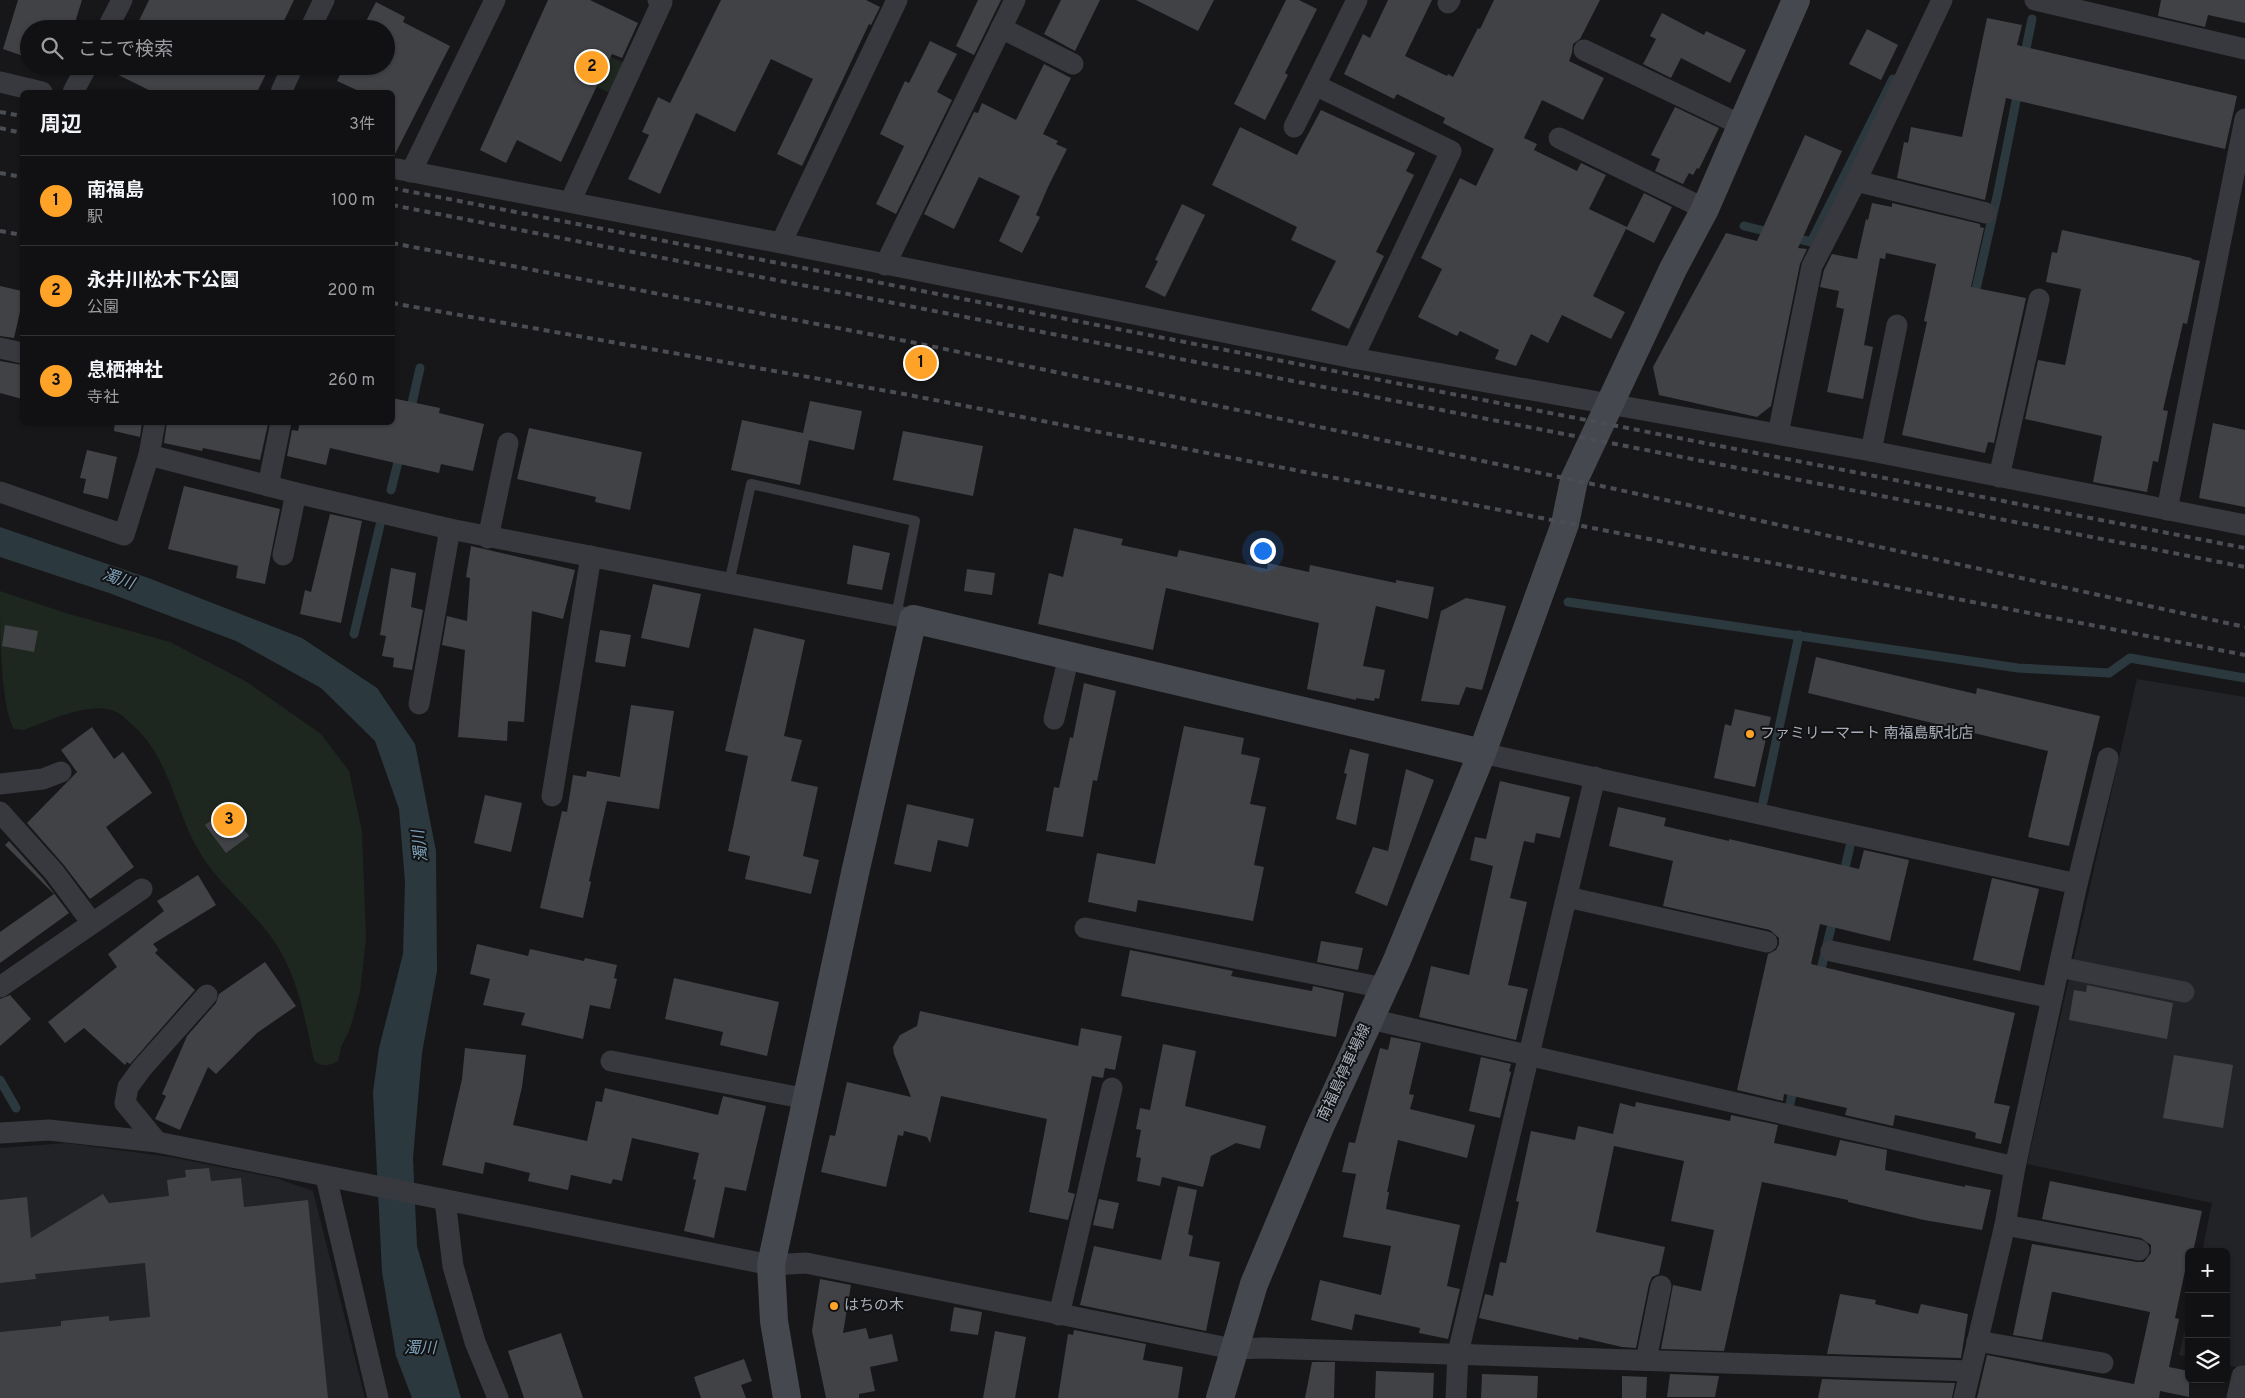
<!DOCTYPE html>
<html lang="ja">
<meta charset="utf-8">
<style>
:root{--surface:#111113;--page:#1a1a1c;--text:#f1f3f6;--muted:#9c9da0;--line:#303133;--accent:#ffa328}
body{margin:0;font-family:Overpass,"Noto Sans JP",sans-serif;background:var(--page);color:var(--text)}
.controls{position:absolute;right:15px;bottom:15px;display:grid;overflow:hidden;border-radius:8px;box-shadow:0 1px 4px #0004}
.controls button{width:45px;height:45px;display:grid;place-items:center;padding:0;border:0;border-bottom:1px solid var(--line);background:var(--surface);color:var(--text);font:25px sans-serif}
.you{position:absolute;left:1262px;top:550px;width:18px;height:18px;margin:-12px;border:4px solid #fff;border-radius:50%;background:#1a73e8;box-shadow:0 0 0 8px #1a73e833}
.badge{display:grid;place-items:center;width:32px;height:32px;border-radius:50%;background:var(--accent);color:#111;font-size:16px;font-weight:700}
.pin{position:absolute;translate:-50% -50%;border:2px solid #fff;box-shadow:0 1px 5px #0006}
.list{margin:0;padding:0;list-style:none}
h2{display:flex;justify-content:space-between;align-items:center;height:65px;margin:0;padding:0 20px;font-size:21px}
h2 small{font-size:16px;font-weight:400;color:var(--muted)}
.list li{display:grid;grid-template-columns:32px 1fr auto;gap:15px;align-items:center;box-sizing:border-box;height:90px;padding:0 20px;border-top:1px solid var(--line)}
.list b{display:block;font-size:19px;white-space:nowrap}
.list p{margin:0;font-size:16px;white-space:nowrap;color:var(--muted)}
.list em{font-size:16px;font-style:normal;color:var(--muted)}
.icon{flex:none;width:28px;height:28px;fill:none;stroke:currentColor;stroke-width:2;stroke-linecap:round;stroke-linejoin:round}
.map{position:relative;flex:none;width:2245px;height:1398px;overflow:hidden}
.search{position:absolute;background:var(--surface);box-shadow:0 1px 4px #0004;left:20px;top:20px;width:375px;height:55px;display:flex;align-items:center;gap:12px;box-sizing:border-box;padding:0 18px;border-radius:28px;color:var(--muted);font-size:19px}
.panel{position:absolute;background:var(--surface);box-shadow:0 1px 4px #0004;left:20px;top:90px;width:375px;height:335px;border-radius:8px}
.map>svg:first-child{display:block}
.built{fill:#222326}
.green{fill:#1e271f}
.water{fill:#2b383e}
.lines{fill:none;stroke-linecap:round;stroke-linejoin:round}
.stream{stroke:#2b383e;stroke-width:9}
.building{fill:#404246}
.lane{stroke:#37393e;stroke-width:10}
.street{stroke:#37393e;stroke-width:21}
.secondary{stroke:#45484e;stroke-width:28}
.rail{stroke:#4a4d53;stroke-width:4;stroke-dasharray:6 5;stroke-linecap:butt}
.poi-dot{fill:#ffa328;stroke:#121214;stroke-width:2}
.labels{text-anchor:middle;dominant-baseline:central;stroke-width:4;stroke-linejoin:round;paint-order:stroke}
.poi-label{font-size:15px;fill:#a8afba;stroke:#121214;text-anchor:start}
.street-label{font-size:15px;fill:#a8afba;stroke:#121214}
.water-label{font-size:16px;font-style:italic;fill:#7ca1b8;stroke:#121214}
</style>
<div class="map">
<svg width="2245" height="1398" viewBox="0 0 2245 1398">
<rect width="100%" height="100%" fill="#171719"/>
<g class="built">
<polygon points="2137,679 2245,697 2245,1369 2226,1365 2226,1252 2202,1252 2212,1203 2027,1164"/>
<polygon points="66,1143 170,1157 276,1178 313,1191 365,1398 0,1398 0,1148"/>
<polygon points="2189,1312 2189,1357 2179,1355"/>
</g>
<g class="green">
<polygon points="575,40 624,63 610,93 560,70"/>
<path d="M0,591L69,614L170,642L247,682L321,734L349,771L362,832L366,939L360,992L350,1029L341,1047L338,1061C330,1066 322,1067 314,1061C307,1028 301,993 286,962C267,920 227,895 202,856C174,813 171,755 129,722C125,718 120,713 114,711C90,701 48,721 24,730L14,729C0,704 0,625 0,591Z"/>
</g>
<polygon class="water" points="0,527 151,579 302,638 377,688 415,744 436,851 437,971 422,1053 413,1158 417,1246 461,1398 412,1398 396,1356 382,1272 373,1092 379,1048 403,954 405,882 399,809 375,741 321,688 236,641 109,593 0,557"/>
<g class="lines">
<g class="stream">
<polyline points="2024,58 2032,19"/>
<polyline points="1744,226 1773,233"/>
<polyline points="1790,237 1811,242 1893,79"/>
<polyline points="1974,298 1998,192 2018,91"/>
<polyline points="410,412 420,368"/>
<polyline points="391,490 400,454"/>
<polyline points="1568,602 2018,668 2109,673 2130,658 2245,678"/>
<polyline points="354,634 380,525"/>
<polyline points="1763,802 1799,635"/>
<polyline points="1843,876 1851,842"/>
<polyline points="1819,978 1834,915"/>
<polyline points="0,1080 16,1108"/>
<polyline points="1789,1108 1794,1086"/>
</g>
</g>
<g class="building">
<polygon points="18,0 82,0 73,29 29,29 29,58 3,49"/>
<polygon points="149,0 294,0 280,29 135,29"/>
<polygon points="548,0 590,0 638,23 622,58 612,54 561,162 517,140 506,163 480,150"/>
<polygon points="721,0 866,0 880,7 871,25 869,24 802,166 777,154 813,79 771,59 735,132 696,113 660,194 628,179 649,135 642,132 658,97 670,103"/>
<polygon points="978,0 1001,0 974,55 956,46"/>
<polygon points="1061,0 1100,0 1075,51 1044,34"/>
<polygon points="1136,0 1214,0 1198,31"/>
<polygon points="1286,0 1299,0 1317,9 1285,73 1288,75 1265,120 1234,104"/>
<polygon points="1388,0 1432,0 1405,56 1447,76 1448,74 1453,77 1478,28 1480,29 1494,0 1600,0 1580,39 1573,44 1572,53 1569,61 1604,78 1583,120 1542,100 1524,138 1537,144 1534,150 1577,171 1581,163 1606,175 1589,209 1627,227 1644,193 1672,207 1654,243 1626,229 1593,296 1625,312 1611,339 1562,315 1548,343 1531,334 1516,366 1495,359 1499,350 1460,331 1457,336 1418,317 1442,269 1421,258 1460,178 1476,186 1494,149 1443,123 1445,118 1397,94 1394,99 1344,74 1363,34 1370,38"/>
<polygon points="2161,0 2245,0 2245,23 2208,15 2205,27 2158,16"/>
<polygon points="376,2 405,17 403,22 450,46 394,156 392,156 392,92 361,92 337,81 344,66 386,66 386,29 362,29"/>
<polygon points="1662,13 1704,35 1706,31 1746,50 1730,83 1681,58 1671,78 1643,64 1656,39 1650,36"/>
<polygon points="1987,18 2022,25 2017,45 2237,96 2225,149 2006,98 1985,200 1897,178 1904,142 1908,143 1911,127 1962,137"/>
<polygon points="1867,29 1898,45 1881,80 1849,64"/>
<polygon points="930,41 957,54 937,92 952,100 896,214 876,204 904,146 880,134 905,81 909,83"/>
<polygon points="1044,64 1071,78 1043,134 1058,141 1056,144 1067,149 1048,187 1036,215 1040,217 1022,253 999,241 1020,196 979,177 954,229 924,214 974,112 978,113 982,103 1016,120"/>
<polygon points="100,66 251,66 266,74 257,92 153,92"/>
<polygon points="1675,107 1719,128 1699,169 1697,168 1693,175 1689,173 1683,184 1655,171 1660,159 1651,155"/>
<polygon points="1321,110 1415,153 1406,171 1414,175 1376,252 1384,256 1349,329 1311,310 1336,261 1291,240 1297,227 1212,185 1240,127 1297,155"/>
<polygon points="1805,135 1842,151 1798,248 1807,249 1800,264 1771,406 1757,417 1659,395 1653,367 1726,233 1757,241"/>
<polygon points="1872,203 1892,207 1892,203 1980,224 1980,227 1984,228 1971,287 2026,298 1994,443 1988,442 1985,453 1902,435 1927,322 1924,321 1936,264 1886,253 1885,259 1880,258 1864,345 1873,347 1863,399 1827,392 1844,309 1836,307 1839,291 1820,287 1824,270 1832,254 1857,259 1866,219 1868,220"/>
<polygon points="1182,204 1205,215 1165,297 1145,287 1158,261 1155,260"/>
<polygon points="2062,230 2192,258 2191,259 2200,261 2187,324 2183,323 2163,410 2168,411 2158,462 2153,461 2147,492 2093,482 2102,436 2025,419 2038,360 2065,365 2081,289 2046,282 2052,252 2057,253"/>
<polygon points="0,286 22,291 22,303 14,338 0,336"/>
<polygon points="0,361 22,365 22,399 0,393"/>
<polygon points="392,398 440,408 439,413 484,424 473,471 441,464 439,473 330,448 326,465 287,456 292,430 298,431 300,422 392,422"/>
<polygon points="810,401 862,411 854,450 809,440 800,485 731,470 742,420 803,433"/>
<polygon points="115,422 142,422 140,437 114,431"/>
<polygon points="167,422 260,422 268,424 260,460 203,448 202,451 164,443"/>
<polygon points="2213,423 2245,430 2245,507 2199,498"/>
<polygon points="529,428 642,452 630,510 595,502 596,497 517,479"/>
<polygon points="903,431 983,446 973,496 893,480"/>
<polygon points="87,450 117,457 108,499 83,493 86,479 80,478"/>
<polygon points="184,486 280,509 265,584 236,578 238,566 168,549"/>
<polygon points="330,514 362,521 341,623 300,614 305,590 311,592"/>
<polygon points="1074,528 1123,539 1121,545 1177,557 1179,550 1267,569 1268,563 1309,572 1310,565 1396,583 1396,580 1434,587 1428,619 1376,606 1363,666 1385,670 1379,699 1375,698 1374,701 1356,698 1356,700 1307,689 1319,623 1166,588 1153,650 1038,624 1049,573 1063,577"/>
<polygon points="853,545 890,553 882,590 847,584"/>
<polygon points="471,546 575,570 563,619 532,611 524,722 508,721 507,741 458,737 465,650 442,645 447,616 467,621 470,578 466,577"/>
<polygon points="391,568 416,573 411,607 423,610 412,670 393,667 394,658 382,656 386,636 380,635"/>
<polygon points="967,569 995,573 992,595 964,591"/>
<polygon points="653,584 701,594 689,648 641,638"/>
<polygon points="1466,598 1506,606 1482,690 1466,687 1459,705 1421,701 1441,611"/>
<polygon points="5,625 38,631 34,652 2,646"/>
<polygon points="754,628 805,640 784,736 802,740 791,781 818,787 803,856 819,860 811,894 745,879 750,856 728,851 748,756 725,751"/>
<polygon points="600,630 631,635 625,667 595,662"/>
<polygon points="1816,657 1976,694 1977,688 2100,716 2069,846 2028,837 2048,751 1808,693"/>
<polygon points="1084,683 1116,691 1097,781 1093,780 1083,837 1046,831 1054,787 1059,788 1070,737 1073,738"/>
<polygon points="631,705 674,711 659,809 607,801 589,881 591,882 583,918 540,908 562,811 567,812 573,775 586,777 587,771 620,777"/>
<polygon points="1735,709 1771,717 1755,787 1714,778 1725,724 1731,726"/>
<polygon points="1184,726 1244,738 1241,754 1260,758 1250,804 1266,807 1254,865 1264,867 1253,921 1138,900 1136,912 1088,902 1097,853 1155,864"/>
<polygon points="92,727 114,759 123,752 152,793 106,827 134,867 90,899 63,864 27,823 77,772 61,750"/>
<polygon points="1350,749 1369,754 1356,825 1336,819 1347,774 1344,773"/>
<polygon points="1406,769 1434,780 1387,906 1355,893 1373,847 1388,851"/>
<polygon points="1500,781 1570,797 1560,838 1536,833 1534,843 1524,841 1510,898 1527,902 1508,985 1528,989 1516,1040 1419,1017 1431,966 1469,975 1493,866 1470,860 1475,837 1486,839"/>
<polygon points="485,795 522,803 511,852 474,843"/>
<polygon points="907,804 974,819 968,847 938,840 931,872 894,864"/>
<polygon points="1618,807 1666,818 1664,826 1729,841 1729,839 1859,869 1864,850 1909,860 1890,941 1820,924 1811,964 2015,1013 1994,1103 2010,1106 2001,1144 1975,1138 1976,1133 1971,1131 1895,1115 1893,1126 1845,1115 1847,1108 1784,1094 1783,1101 1737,1090 1768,954 1776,950 1779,944 1779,938 1770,930 1663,906 1673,861 1609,846"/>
<polygon points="227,808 249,836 226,853 205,825"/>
<polygon points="9,841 44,880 69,913 0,963 0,932 54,894 5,845"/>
<polygon points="198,875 216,905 153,944 158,950 155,953 195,990 130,1064 127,1062 125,1065 84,1028 65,1043 48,1022 117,967 108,954 164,911 157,901"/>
<polygon points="1992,878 2039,889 2020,971 1973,960"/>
<polygon points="1321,941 1363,948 1358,970 1317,962"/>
<polygon points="477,944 528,956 530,949 584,961 585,958 617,965 614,978 617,979 610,1009 590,1005 583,1039 521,1025 525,1013 483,1005 490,979 470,974"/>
<polygon points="1130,950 1233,971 1231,976 1312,991 1313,986 1344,993 1336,1037 1121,996"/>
<polygon points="265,962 296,1006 257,1033 216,1074 208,1067 180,1130 155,1119 166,1096 162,1094 187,1036 216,1003 219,994"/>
<polygon points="674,978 779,1002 767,1056 720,1045 723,1032 665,1019"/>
<polygon points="2087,985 2173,1003 2167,1039 2069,1020 2074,990 2086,992"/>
<polygon points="10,995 31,1019 0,1046 0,999"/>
<polygon points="920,1011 1078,1046 1081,1028 1122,1036 1115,1070 1105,1068 1103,1078 1092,1076 1068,1192 1075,1194 1068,1220 1029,1212 1047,1119 941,1096 930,1143 927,1137 904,1131 903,1136 898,1135 886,1187 821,1172 830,1135 835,1136 847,1082 911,1097 894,1054 893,1047 900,1035 917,1026"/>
<polygon points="1391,1037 1421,1043 1409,1094 1414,1095 1410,1109 1475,1125 1467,1158 1398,1140 1387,1192 1389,1192 1386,1209 1460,1225 1447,1286 1460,1289 1448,1339 1419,1333 1420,1328 1355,1314 1352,1330 1311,1320 1320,1280 1381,1295 1391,1246 1343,1237 1356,1174 1342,1172 1349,1142 1355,1143 1380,1048 1388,1050"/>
<polygon points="1163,1044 1196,1051 1185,1106 1266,1126 1260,1149 1236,1143 1211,1156 1203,1187 1162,1177 1160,1186 1137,1181 1141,1158 1136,1157 1141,1130 1136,1129 1140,1108 1150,1110"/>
<polygon points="465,1048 526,1055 522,1087 513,1125 587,1141 596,1101 602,1102 605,1088 718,1115 723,1096 766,1106 746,1191 725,1187 714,1238 684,1231 696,1180 693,1179 699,1153 632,1138 622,1181 613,1179 611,1184 571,1175 568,1190 528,1181 530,1173 485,1162 483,1174 442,1165 462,1079"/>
<polygon points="2174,1055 2233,1065 2223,1128 2163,1118"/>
<polygon points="1481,1057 1511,1064 1509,1071 1511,1072 1500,1118 1469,1111"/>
<polygon points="1636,1102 1730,1121 1731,1115 1778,1125 1774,1143 1836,1156 1840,1140 1887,1150 1885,1170 1965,1187 1965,1185 1991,1190 1982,1230 1924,1220 1848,1202 1848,1200 1762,1182 1724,1351 1661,1349 1673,1285 1701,1291 1714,1230 1671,1221 1684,1161 1614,1146 1596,1232 1665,1247 1659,1274 1652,1277 1649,1284 1636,1348 1622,1347 1579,1337 1578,1340 1479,1318 1485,1294 1493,1296 1500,1262 1506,1263 1519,1202 1516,1201 1531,1131 1575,1140 1578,1126 1613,1134 1620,1103 1635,1107"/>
<polygon points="209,1168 211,1181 241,1178 244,1207 308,1200 328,1398 0,1398 0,1332 61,1326 61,1321 109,1316 109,1321 150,1317 145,1263 35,1274 36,1279 0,1283 0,1200 27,1197 31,1238 103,1194 109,1203 169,1196 167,1180 186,1177 185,1170"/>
<polygon points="2050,1181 2202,1211 2193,1252 2189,1252 2175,1318 2179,1319 2169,1367 2189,1371 2189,1397 2160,1391 2159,1398 1977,1398 1987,1355 2134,1384 2150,1312 2054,1292 2052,1292 2042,1340 2013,1335 2032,1244 2137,1262 2144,1262 2151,1253 2151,1245 2141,1238 2042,1219"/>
<polygon points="1178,1186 1197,1190 1188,1234 1193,1236 1189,1256 1220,1262 1206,1331 1080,1305 1094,1246 1161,1260"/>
<polygon points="1099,1199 1119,1203 1113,1229 1093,1225"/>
<polygon points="820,1279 851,1285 843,1333 866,1328 869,1339 892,1334 898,1361 870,1367 875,1391 859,1394 859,1398 826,1398 812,1331"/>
<polygon points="1840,1294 1876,1300 1875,1304 1918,1314 1921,1304 1968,1314 1961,1358 1827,1354"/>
<polygon points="954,1307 982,1312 978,1335 950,1331"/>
<polygon points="1074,1330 1146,1344 1143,1360 1183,1367 1178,1398 1058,1398 1068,1334 1073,1335"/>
<polygon points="995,1331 1026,1337 1015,1398 983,1398"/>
<polygon points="561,1333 583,1398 524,1398 508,1351"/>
<polygon points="744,1359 752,1381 741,1385 746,1398 701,1398 694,1377"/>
<polygon points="1312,1362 1335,1362 1334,1398 1305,1398"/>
<polygon points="1376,1371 1434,1373 1433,1398 1375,1398"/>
<polygon points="1482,1374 1538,1376 1537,1398 1481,1398"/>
<polygon points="1670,1374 1719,1376 1715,1397 1667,1397"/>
<polygon points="1622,1376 1647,1377 1646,1398 1622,1398"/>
<polygon points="1822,1379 1881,1381 1955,1383 1952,1398 1818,1398"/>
</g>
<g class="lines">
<polyline class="lane" points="729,583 751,484 915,521 896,616"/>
<g class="street">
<polyline points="2035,0 2245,49"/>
<polyline points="1448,3 1450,0"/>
<polyline points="1001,28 1073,64"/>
<polyline points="107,29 122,0"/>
<polyline points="310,29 324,0"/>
<polyline points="1584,50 1741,125"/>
<polyline points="0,82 42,92"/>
<polyline points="73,92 87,66"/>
<polyline points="281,92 293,66"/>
<polyline points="1294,127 1315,85"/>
<polyline points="1559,138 1705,209"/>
<polyline points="392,168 781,243 1353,358 1871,451 2245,525"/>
<polyline points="411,172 495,0"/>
<polyline points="1856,181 1986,213"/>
<polyline points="570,202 662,2 658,0"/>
<polyline points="781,243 897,0"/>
<polyline points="885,265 1015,0"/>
<polyline points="0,348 22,353"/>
<polyline points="1353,358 1451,151 1315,85 1357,0"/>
<polyline points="1778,434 1812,266 1856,181 1942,0"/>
<polyline points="1871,451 1897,325"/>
<polyline points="149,455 155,422"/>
<polyline points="1999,477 2039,299"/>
<polyline points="268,486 281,422"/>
<polyline points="0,492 124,535 149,455 296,493 450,529 913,619"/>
<polyline points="2167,510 2245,119"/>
<polyline points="488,538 508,443"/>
<polyline points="283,555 296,493"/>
<polyline points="419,704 450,529"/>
<polyline points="1054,719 1069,656"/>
<polyline points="1482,753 2077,884"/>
<polyline points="0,784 43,779 61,772"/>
<polyline points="552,796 591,556"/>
<polyline points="0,812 54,872 92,923"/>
<polyline points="1567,897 1767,942"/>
<polyline points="1085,928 1384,988"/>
<polyline points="1831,951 2052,998"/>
<polyline points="2059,967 2184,992"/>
<polyline points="0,987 142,889"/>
<polyline points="1370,1019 2015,1167"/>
<polyline points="611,1061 807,1099"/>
<path d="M0,1133L49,1130L157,1142L771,1265L806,1263L1233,1349L1264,1348C1499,1354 1734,1365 1970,1371"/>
<polyline points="157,1142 125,1103 128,1087 142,1068 207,995"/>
<polyline points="326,1177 378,1398"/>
<polyline points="445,1200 453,1266 475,1342 498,1398"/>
<polyline points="2005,1225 2139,1250"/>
<polyline points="1059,1315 1112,1088"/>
<polyline points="1977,1341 2103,1363"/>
<polyline points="1646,1360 1661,1286"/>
<polyline points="1456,1398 1458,1353 1595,777"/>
<polyline points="1964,1398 2005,1225 2015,1167 2077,884 2108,758"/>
<polyline points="2237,1398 2242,1376"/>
</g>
<g class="secondary">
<polyline points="787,1398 774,1321 771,1265 855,873 913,619 1482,753"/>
<polyline points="1220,1398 1254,1284 1320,1127 1397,960 1482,753 1565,524 1574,480 1673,269 1705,209 1796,0"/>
</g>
<g class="rail">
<polyline points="0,112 22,116"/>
<polyline points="0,128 22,133"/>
<polyline points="0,173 22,177"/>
<polyline points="392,188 2245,548"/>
<polyline points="392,205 2245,567"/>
<polyline points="0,231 22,235"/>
<polyline points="392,243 911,342 1574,480 2245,627"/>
<polyline points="392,303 904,394 2245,655"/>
</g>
</g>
<g class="poi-dot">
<circle cx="1750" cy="734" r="5"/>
<circle cx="834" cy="1306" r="5"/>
</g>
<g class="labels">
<g class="poi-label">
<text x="1760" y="734">ファミリーマート 南福島駅北店</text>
<text x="844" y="1306">はちの木</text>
</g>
<g class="street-label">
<text transform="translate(1345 1073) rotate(-65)">南福島停車場線</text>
</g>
<g class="water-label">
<text transform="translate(118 580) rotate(19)">濁川</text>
<text transform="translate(421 846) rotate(-97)">濁川</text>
<text x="420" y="1349">濁川</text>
</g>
</g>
</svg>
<div class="controls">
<button>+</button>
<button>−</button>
<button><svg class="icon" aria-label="layers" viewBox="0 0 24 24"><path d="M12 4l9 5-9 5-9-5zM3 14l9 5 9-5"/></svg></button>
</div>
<div class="you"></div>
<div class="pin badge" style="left:921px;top:363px">1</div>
<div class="pin badge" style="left:592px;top:67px">2</div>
<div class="pin badge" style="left:229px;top:820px">3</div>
<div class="search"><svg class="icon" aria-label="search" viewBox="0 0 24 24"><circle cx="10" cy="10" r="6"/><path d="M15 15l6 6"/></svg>ここで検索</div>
<section class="panel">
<h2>周辺<small>3件</small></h2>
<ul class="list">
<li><span class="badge">1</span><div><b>南福島</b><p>駅</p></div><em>100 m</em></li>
<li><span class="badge">2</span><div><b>永井川松木下公園</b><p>公園</p></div><em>200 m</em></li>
<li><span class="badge">3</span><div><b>息栖神社</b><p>寺社</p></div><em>260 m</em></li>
</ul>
</section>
</div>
